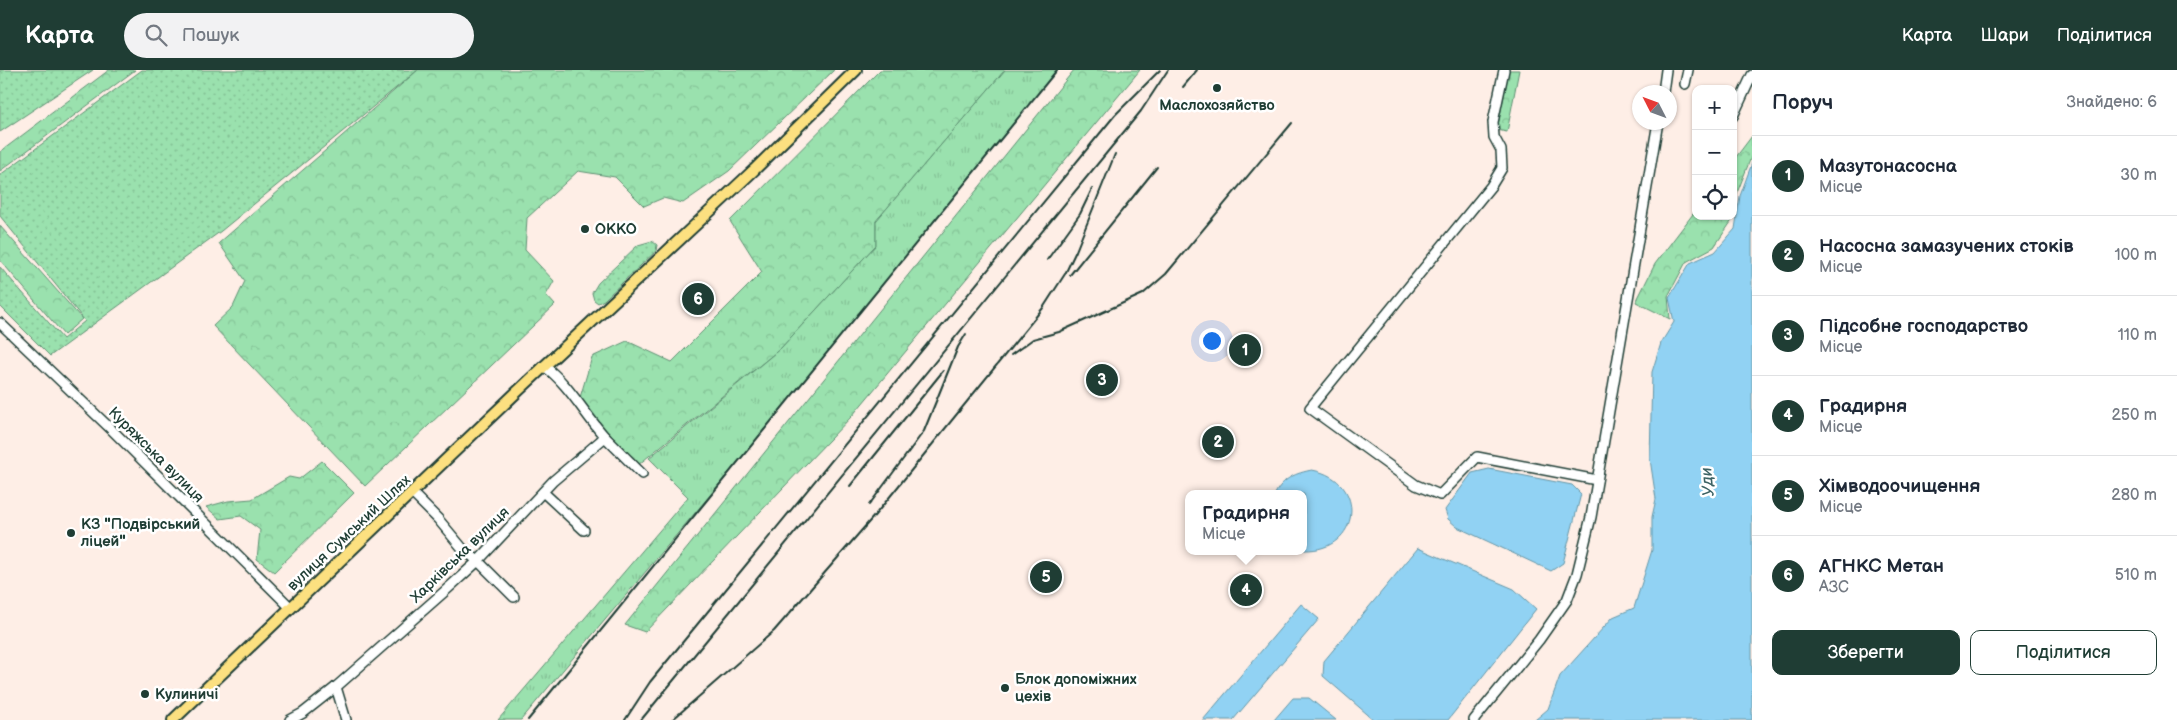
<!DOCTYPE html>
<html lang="uk">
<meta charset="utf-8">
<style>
:root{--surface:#fff;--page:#f2f2f3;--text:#1f2937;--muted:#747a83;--line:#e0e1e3;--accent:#1f3d34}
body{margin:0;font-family:"Balsamiq Sans",sans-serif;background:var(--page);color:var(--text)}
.controls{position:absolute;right:15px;top:15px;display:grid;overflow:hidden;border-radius:10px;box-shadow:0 1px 4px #0004}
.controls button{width:45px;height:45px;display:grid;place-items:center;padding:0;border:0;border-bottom:1px solid var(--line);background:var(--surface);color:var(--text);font:25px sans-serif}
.compass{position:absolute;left:1632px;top:15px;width:45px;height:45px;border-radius:50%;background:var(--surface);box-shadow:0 1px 4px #0004;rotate:312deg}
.you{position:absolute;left:1211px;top:270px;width:18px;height:18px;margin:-12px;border:4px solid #fff;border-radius:50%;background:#1a73e8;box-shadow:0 0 0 8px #1a73e833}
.badge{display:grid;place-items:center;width:32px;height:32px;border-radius:50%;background:var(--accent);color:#fff;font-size:16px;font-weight:700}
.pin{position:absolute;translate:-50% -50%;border:2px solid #fff;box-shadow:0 1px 5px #0006}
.popup{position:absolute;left:1185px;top:420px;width:122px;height:65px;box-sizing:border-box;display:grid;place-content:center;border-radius:10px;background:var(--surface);filter:drop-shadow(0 1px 4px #0005);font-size:16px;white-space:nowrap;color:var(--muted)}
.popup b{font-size:19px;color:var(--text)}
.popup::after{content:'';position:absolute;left:50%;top:100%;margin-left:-10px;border:10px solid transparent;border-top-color:var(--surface)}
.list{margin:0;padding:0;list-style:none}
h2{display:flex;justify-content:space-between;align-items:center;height:65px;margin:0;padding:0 20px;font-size:21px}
h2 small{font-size:16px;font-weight:400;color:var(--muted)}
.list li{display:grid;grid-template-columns:32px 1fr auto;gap:15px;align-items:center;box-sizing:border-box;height:80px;padding:0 20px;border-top:1px solid var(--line)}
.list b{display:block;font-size:19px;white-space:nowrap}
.list p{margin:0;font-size:16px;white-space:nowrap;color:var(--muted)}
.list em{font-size:16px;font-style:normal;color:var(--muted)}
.actions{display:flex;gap:10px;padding:15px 20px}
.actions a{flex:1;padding:11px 0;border:1px solid var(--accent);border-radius:10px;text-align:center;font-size:18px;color:var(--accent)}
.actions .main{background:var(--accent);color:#fff}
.icon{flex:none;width:28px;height:28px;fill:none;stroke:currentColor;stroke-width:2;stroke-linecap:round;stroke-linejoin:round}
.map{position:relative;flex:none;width:1752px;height:650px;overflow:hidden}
header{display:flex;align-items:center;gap:30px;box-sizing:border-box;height:70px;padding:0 25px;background:var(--accent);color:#fff}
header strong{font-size:24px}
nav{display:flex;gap:28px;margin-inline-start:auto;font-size:18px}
.search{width:350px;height:45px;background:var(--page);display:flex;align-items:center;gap:12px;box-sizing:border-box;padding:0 18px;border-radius:28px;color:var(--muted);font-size:19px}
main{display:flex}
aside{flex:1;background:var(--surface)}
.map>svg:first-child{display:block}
.grass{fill:url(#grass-dots);stroke:#5c8f71}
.forest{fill:url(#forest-crowns);stroke:#5c8f71}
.park{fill:url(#park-tufts);stroke:#5c8f71}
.water{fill:#91d2f3;stroke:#6396a7}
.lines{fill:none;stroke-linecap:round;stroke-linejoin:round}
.minor-casing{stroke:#1f3d34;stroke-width:12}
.major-casing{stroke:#1f3d34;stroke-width:14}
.minor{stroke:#fff;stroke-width:9}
.major{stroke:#fce080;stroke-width:10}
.rail{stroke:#1f3d34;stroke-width:2}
.poi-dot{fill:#1f3d34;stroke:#fff;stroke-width:2}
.labels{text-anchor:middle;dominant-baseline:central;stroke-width:5;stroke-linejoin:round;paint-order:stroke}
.poi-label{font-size:15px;font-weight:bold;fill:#1f3d34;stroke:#fff;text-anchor:start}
.street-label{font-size:15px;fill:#1f3d34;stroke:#fff}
.water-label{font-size:16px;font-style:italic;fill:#3c6264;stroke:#fff}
</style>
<header>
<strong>Карта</strong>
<div class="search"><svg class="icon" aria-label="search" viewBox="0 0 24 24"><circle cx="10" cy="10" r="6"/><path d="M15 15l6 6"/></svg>Пошук</div>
<nav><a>Карта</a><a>Шари</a><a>Поділитися</a></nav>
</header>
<main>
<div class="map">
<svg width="1752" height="650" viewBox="0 0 1752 650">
<defs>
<pattern id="grass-dots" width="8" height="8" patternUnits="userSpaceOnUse" patternTransform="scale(1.25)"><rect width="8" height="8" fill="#9ae1ae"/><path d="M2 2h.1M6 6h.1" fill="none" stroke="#84c296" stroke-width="1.8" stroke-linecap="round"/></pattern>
<pattern id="forest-crowns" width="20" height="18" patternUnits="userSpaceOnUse" patternTransform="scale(1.25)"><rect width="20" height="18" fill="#9ae1ae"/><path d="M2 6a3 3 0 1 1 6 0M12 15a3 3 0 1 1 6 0" fill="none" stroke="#84c296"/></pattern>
<pattern id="park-tufts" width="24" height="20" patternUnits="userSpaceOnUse" patternTransform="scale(1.25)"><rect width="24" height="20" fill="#9ae1ae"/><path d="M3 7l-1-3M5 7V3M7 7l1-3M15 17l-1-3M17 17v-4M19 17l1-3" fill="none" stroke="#84c296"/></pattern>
</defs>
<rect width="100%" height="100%" fill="#feeee6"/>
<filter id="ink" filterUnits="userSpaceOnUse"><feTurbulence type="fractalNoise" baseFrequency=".02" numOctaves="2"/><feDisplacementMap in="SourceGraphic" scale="10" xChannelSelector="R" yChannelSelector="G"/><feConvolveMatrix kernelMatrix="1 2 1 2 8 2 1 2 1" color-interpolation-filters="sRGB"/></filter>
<g filter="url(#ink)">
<g class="grass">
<polygon points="0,0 93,0 0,62"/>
<polygon points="142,0 418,0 221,161 50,286 0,236 0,197 63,269 85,251 0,146 0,105"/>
<polygon points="652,171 657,175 656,181 604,230 598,233 594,230 592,223 598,213 638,175"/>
</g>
<g class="forest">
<polygon points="109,0 135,0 0,101 0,82"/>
<polygon points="418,0 834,0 729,101 683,133 663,128 644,136 615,107 578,101 527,148 525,180 554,211 546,225 555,235 365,416 213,256 233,237 245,211 219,173"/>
<polygon points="880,0 1005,0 876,151 876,175 781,278 638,395 579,331 592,287 627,271 672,292 762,202 730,151"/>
<polygon points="1074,0 1140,0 852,346 645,562 625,555"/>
<polygon points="1509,0 1519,0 1507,62 1497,60"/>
<polygon points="1752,66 1752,85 1737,123 1733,140 1733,91"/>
<polygon points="1696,140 1696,146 1732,146 1731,152 1714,177 1686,192 1668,226 1670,249 1636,232 1655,194"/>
<polygon points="0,156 82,249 64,265 0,190"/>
<polygon points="322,391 354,423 274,502 257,489 260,460 241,446 220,449 206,437 228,431 252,429 289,407 299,409"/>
</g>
<polygon class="park" points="1005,0 1057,0 747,381 521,650 498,650 688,427 649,388 781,278 876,175 876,151"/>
<g class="water">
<polygon points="1752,93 1752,650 1535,650 1548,639 1560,606 1613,547 1634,538 1652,480 1652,447 1656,429 1650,389 1652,302 1661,273 1674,252 1669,228 1690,193 1715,182 1735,159 1740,126"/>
<polygon points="1489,399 1572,415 1581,424 1563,493 1551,501 1457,457 1448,449 1445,440 1472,403"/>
<path d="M1312,400C1369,410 1361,482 1304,480V424H1275C1283,408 1296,403 1312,400Z"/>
<polygon points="1418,478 1514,519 1536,539 1448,650 1374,650 1323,606 1324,591"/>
<polygon points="1301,534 1319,549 1233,650 1203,650"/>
<polygon points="1293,628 1309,628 1336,650 1274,650"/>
</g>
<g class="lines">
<defs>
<g id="minor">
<polyline points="1504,0 1493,52 1494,67 1501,80 1502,98 1491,116 1310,338 1416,415 1440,425 1477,387 1597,410"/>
<polyline points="1685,14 1688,0"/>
<polyline points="1663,22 1666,0"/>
<polyline points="1733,46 1752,5"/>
<polyline points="0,253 112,360 291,538"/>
<path d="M544,296C569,314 584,344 605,367"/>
<polyline points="543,422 584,460"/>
<polyline points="412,423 438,449 463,479 478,491 514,527"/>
<polyline points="336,617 346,650"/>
<polyline points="290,650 303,643 336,617 444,522 478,491 553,411 605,367 642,404"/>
<polyline points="1474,650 1539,570 1567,530 1577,504 1591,447 1658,52"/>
</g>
<polyline id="major" points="173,650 519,320 754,100 856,0"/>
</defs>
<use href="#minor" class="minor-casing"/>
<use href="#major" class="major-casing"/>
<use href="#minor" class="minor"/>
<use href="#major" class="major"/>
<g class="rail">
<polyline points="1183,17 1197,0"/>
<polyline points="1047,190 1080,144 1092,119"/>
<polyline points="1070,205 1157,97"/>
<polyline points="1011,285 1033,269 1059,262 1143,224 1166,204 1292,53"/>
<polyline points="850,416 943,301"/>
<polyline points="869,435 924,361 958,277 966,264"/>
<polyline points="528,650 1057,0"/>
<polyline points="625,650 650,612 1115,45 1160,0"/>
<polyline points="641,650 1141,41 1168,0"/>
<polyline points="672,650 774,561 875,445 1043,238 1065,204 1076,181 1115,84"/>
</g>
</g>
</g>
<g class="poi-dot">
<circle cx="1217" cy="18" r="5"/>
<circle cx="585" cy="159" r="5"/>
<circle cx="71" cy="463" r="5"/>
<circle cx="1005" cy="618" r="5"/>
<circle cx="145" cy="624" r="5"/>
</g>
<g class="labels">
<g class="poi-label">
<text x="1217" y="35" text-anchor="middle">Маслохозяйство</text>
<text x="595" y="159">ОККО</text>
<text x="81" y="454">КЗ "Подвірський<tspan x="81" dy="17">ліцей"</tspan></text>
<text x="1015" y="609">Блок допоміжних<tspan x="1015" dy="17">цехів</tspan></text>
<text x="155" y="624">Кулиничі</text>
</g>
<g class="street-label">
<text transform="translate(156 385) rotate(45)">Куряжська вулиця</text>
<text transform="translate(349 463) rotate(-43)">вулиця Сумський Шлях</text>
<text transform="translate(460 485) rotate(-44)">Харківська вулиця</text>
</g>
<g class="water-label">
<text transform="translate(1708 412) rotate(-95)">Уди</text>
</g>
</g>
</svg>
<div class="controls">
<button>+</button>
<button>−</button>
<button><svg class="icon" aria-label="locate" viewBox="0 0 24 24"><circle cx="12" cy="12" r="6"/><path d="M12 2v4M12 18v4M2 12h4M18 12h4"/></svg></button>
</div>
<svg class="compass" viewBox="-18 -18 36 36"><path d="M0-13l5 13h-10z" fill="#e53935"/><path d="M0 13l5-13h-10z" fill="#747a83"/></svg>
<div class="you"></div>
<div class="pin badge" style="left:1245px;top:280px">1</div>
<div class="pin badge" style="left:1218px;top:372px">2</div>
<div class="pin badge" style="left:1102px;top:310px">3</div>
<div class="pin badge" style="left:1246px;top:520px">4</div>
<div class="popup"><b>Градирня</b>Місце</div>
<div class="pin badge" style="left:1046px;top:507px">5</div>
<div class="pin badge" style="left:698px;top:229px">6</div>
</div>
<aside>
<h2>Поруч<small>Знайдено: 6</small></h2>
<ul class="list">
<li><span class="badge">1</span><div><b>Мазутонасосна</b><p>Місце</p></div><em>30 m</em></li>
<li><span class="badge">2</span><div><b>Насосна замазучених стоків</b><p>Місце</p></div><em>100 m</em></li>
<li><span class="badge">3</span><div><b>Підсобне господарство</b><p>Місце</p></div><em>110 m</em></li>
<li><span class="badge">4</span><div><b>Градирня</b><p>Місце</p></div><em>250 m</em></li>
<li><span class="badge">5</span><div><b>Хімводоочищення</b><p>Місце</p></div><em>280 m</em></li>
<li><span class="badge">6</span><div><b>АГНКС Метан</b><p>АЗС</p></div><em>510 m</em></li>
</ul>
<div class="actions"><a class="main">Зберегти</a><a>Поділитися</a></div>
</aside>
</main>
